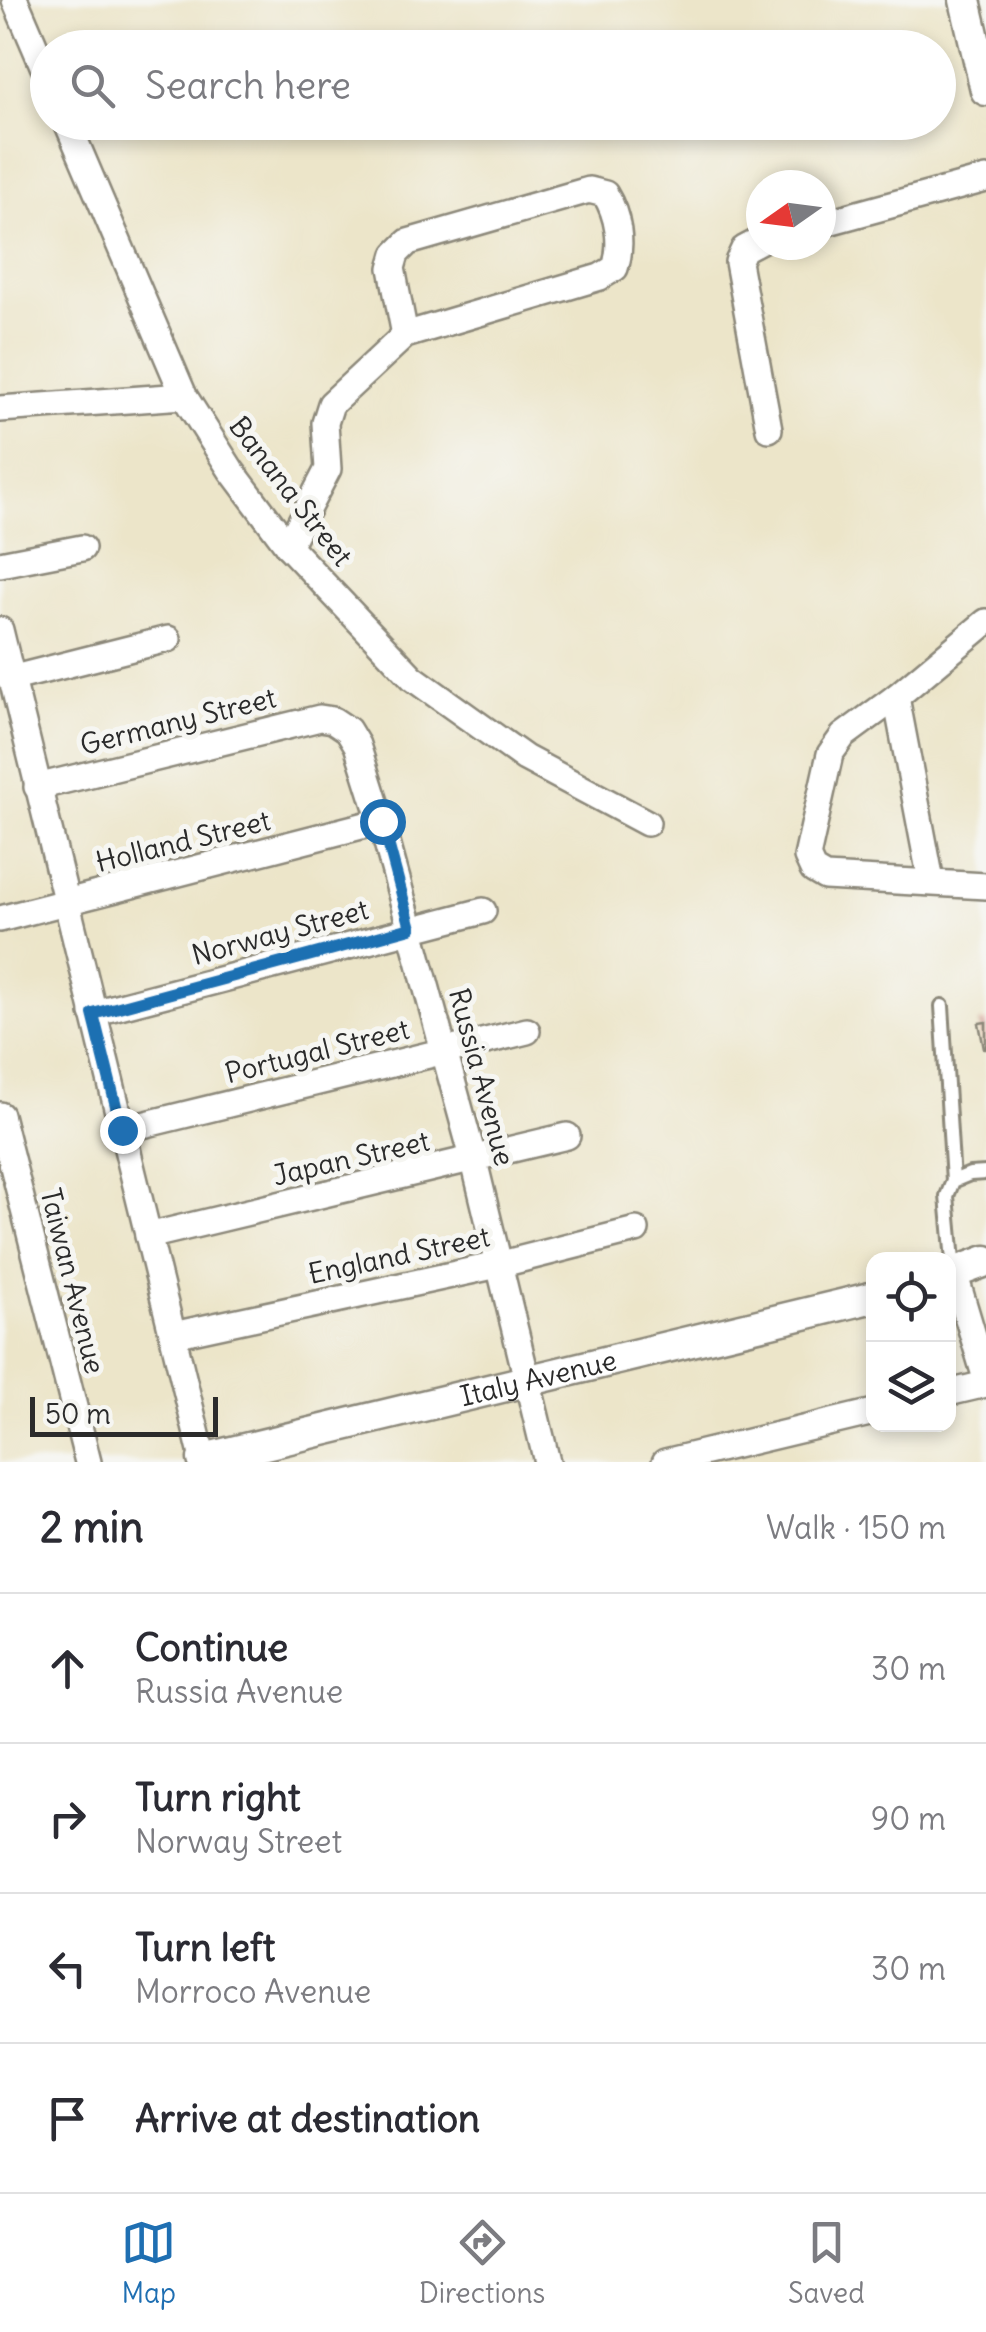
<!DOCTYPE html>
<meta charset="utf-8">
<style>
:root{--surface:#fff;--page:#f2f2f3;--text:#2b2b33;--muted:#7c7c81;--line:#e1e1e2;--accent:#1f6fb2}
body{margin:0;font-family:Delius,sans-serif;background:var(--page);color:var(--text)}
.controls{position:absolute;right:30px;bottom:30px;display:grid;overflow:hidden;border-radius:20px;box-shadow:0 5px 15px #0003}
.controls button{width:90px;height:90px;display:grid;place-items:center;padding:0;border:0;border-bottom:2px solid var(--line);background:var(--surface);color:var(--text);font:50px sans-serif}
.compass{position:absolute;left:746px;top:170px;width:90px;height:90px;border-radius:50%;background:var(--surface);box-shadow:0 5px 15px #0003;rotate:256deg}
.scale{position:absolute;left:30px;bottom:25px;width:188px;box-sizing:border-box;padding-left:10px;border:5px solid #2b2b2b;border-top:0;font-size:28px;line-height:35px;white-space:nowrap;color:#2b2b2b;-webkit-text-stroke:8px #f6f6f2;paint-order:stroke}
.stop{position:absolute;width:30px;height:30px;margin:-22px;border:8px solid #1f6fb2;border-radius:50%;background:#fff}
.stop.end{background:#1f6fb2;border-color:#fff;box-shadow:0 2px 10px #0008}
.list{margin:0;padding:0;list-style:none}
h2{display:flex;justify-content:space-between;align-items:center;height:130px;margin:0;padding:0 40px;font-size:42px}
h2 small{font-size:32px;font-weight:400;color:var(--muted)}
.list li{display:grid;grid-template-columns:65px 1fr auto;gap:30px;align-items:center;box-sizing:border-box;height:150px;padding:0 40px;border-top:2px solid var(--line)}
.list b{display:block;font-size:38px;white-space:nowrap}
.list p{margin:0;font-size:32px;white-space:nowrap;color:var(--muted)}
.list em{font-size:32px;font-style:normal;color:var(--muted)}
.icon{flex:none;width:55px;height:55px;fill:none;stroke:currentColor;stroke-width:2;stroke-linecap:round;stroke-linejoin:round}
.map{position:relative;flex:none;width:986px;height:1462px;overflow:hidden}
.search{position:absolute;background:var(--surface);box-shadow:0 5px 15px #0003;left:30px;right:30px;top:30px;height:110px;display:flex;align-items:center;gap:25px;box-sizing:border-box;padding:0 35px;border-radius:55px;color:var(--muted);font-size:38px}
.sheet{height:730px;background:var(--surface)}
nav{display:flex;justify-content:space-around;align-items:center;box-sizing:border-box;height:140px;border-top:2px solid var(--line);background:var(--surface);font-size:28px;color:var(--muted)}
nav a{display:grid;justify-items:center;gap:5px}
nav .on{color:var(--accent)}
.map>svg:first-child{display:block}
.building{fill:url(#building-back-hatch)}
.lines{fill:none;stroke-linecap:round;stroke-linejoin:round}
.service-casing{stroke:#8c887a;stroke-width:18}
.minor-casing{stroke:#8c887a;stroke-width:30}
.tertiary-casing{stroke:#8c887a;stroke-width:35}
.service{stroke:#fff;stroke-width:12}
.minor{stroke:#fff;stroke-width:25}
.tertiary{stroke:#fff;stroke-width:30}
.route{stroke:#1f6fb2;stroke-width:12}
.labels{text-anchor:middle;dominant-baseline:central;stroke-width:10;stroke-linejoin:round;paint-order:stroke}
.street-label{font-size:28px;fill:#2b2b2b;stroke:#f6f6f2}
</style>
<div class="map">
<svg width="986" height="1462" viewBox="0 0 986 1462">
<defs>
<pattern id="building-back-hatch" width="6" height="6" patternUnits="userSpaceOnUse" patternTransform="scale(2.5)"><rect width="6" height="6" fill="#d8948a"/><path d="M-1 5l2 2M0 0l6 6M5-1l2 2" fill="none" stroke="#af7971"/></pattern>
</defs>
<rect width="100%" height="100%" fill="#f6f6f2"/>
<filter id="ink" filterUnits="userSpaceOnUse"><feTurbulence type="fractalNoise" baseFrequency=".01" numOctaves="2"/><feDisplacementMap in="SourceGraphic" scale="20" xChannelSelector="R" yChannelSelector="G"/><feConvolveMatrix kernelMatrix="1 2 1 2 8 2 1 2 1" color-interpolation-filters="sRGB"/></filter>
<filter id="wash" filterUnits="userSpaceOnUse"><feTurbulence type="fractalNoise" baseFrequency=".0048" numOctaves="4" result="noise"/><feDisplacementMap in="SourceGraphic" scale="40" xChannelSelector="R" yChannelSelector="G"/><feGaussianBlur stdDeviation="2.25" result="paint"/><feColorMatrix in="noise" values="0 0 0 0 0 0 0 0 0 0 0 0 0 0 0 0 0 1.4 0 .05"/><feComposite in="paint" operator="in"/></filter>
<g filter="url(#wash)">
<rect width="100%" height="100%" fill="#ece5c9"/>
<g id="blocks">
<polygon class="building" points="986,1022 986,1049 984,1049 979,1023"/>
</g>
</g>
<g filter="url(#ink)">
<use href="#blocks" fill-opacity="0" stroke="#8c887a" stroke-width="2.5"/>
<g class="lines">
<defs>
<g id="service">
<polyline points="942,1006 953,1181"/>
<polyline points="954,1272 947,1196 953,1181 970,1174 986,1173"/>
</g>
<g id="minor">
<polyline points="15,0 48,77"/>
<polyline points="67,122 184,396 231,470 288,546 413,678 525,758 647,823"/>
<polyline points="821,224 986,179"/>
<polyline points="761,240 744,249 738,262 769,429"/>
<polyline points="0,409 184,396"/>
<path d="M288,546L328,469L325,423L331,404L405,335L600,277L615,268C623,244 618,215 605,194L589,190L408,242L396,254L392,268L405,335"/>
<polyline points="0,564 82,548"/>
<polyline points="986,622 896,697 843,736 830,754 807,857 813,870 825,877 986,886"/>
<polyline points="0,630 203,1459"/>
<polyline points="10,679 168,639"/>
<polyline points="896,697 931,881"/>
<polyline points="37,787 320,718 333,720 348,730 357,745 381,821 474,1161 547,1462"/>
<polyline points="0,919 381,821"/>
<polyline points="93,1013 483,911"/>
<polyline points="0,1115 88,1462"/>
<polyline points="122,1130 527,1031"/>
<polyline points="148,1236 567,1136"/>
<polyline points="954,1272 986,1379"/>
<polyline points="173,1335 498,1265 636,1230"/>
<polyline points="948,1393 986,1384"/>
<polyline points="665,1462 874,1412"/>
</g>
<g id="tertiary">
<polyline points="965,0 986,90"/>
<polyline points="948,1275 986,1261"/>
<path id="s1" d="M204,1462L203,1459L874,1297"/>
</g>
</defs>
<use href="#service" class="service-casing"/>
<use href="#minor" class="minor-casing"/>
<use href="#tertiary" class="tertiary-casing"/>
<use href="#service" class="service"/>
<use href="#minor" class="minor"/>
<use href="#tertiary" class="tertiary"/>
</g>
</g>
<g class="lines" filter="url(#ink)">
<polyline class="route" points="122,1130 93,1014 411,928 382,821"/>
</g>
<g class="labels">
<g class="street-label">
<text transform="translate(291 491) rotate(52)">Banana Street</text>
<text transform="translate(178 721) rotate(-14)">Germany Street</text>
<text transform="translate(183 841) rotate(-14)">Holland Street</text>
<text transform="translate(280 932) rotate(-15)">Norway Street</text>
<text transform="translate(317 1051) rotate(-14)">Portugal Street</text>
<text transform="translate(482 1077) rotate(75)">Russia Avenue</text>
<text transform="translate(351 1158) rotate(-13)">Japan Street</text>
<text transform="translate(399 1255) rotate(-12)">England Street</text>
<text transform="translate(73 1281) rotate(76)">Taiwan Avenue</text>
<text stroke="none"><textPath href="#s1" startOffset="348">Italy Avenue</textPath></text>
</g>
</g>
</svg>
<div class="controls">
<button><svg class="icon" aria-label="locate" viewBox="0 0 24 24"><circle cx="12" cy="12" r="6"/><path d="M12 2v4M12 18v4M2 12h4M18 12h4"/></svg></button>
<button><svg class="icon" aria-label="layers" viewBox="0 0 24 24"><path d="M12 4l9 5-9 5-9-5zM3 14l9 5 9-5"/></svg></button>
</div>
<svg class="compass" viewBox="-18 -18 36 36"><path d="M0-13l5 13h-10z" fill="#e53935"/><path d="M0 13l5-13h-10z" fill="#7c7c81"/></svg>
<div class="scale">50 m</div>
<div class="stop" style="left:382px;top:821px"></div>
<div class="stop end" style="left:122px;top:1130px"></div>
<div class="search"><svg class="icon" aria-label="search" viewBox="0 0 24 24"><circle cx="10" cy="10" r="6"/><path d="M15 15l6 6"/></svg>Search here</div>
</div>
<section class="sheet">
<h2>2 min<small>Walk · 150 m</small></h2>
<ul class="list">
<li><svg class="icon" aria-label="ahead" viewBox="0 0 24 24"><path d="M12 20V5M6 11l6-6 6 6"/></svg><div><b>Continue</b><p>Russia Avenue</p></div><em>30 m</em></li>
<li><svg class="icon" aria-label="right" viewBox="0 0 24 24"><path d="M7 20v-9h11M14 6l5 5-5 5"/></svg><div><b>Turn right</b><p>Norway Street</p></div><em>90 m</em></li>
<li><svg class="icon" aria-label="left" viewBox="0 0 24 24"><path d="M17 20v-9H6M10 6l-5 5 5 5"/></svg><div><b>Turn left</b><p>Morroco Avenue</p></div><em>30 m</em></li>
<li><svg class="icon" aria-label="arrive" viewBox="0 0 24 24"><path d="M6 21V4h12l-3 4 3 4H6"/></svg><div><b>Arrive at destination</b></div></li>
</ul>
</section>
<nav>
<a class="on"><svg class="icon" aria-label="map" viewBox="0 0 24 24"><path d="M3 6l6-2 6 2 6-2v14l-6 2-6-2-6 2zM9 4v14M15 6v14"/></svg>Map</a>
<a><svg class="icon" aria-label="directions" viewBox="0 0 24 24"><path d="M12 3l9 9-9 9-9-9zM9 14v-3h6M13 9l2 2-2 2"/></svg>Directions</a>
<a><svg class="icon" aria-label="saved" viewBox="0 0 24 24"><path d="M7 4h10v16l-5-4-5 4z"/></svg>Saved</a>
</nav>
